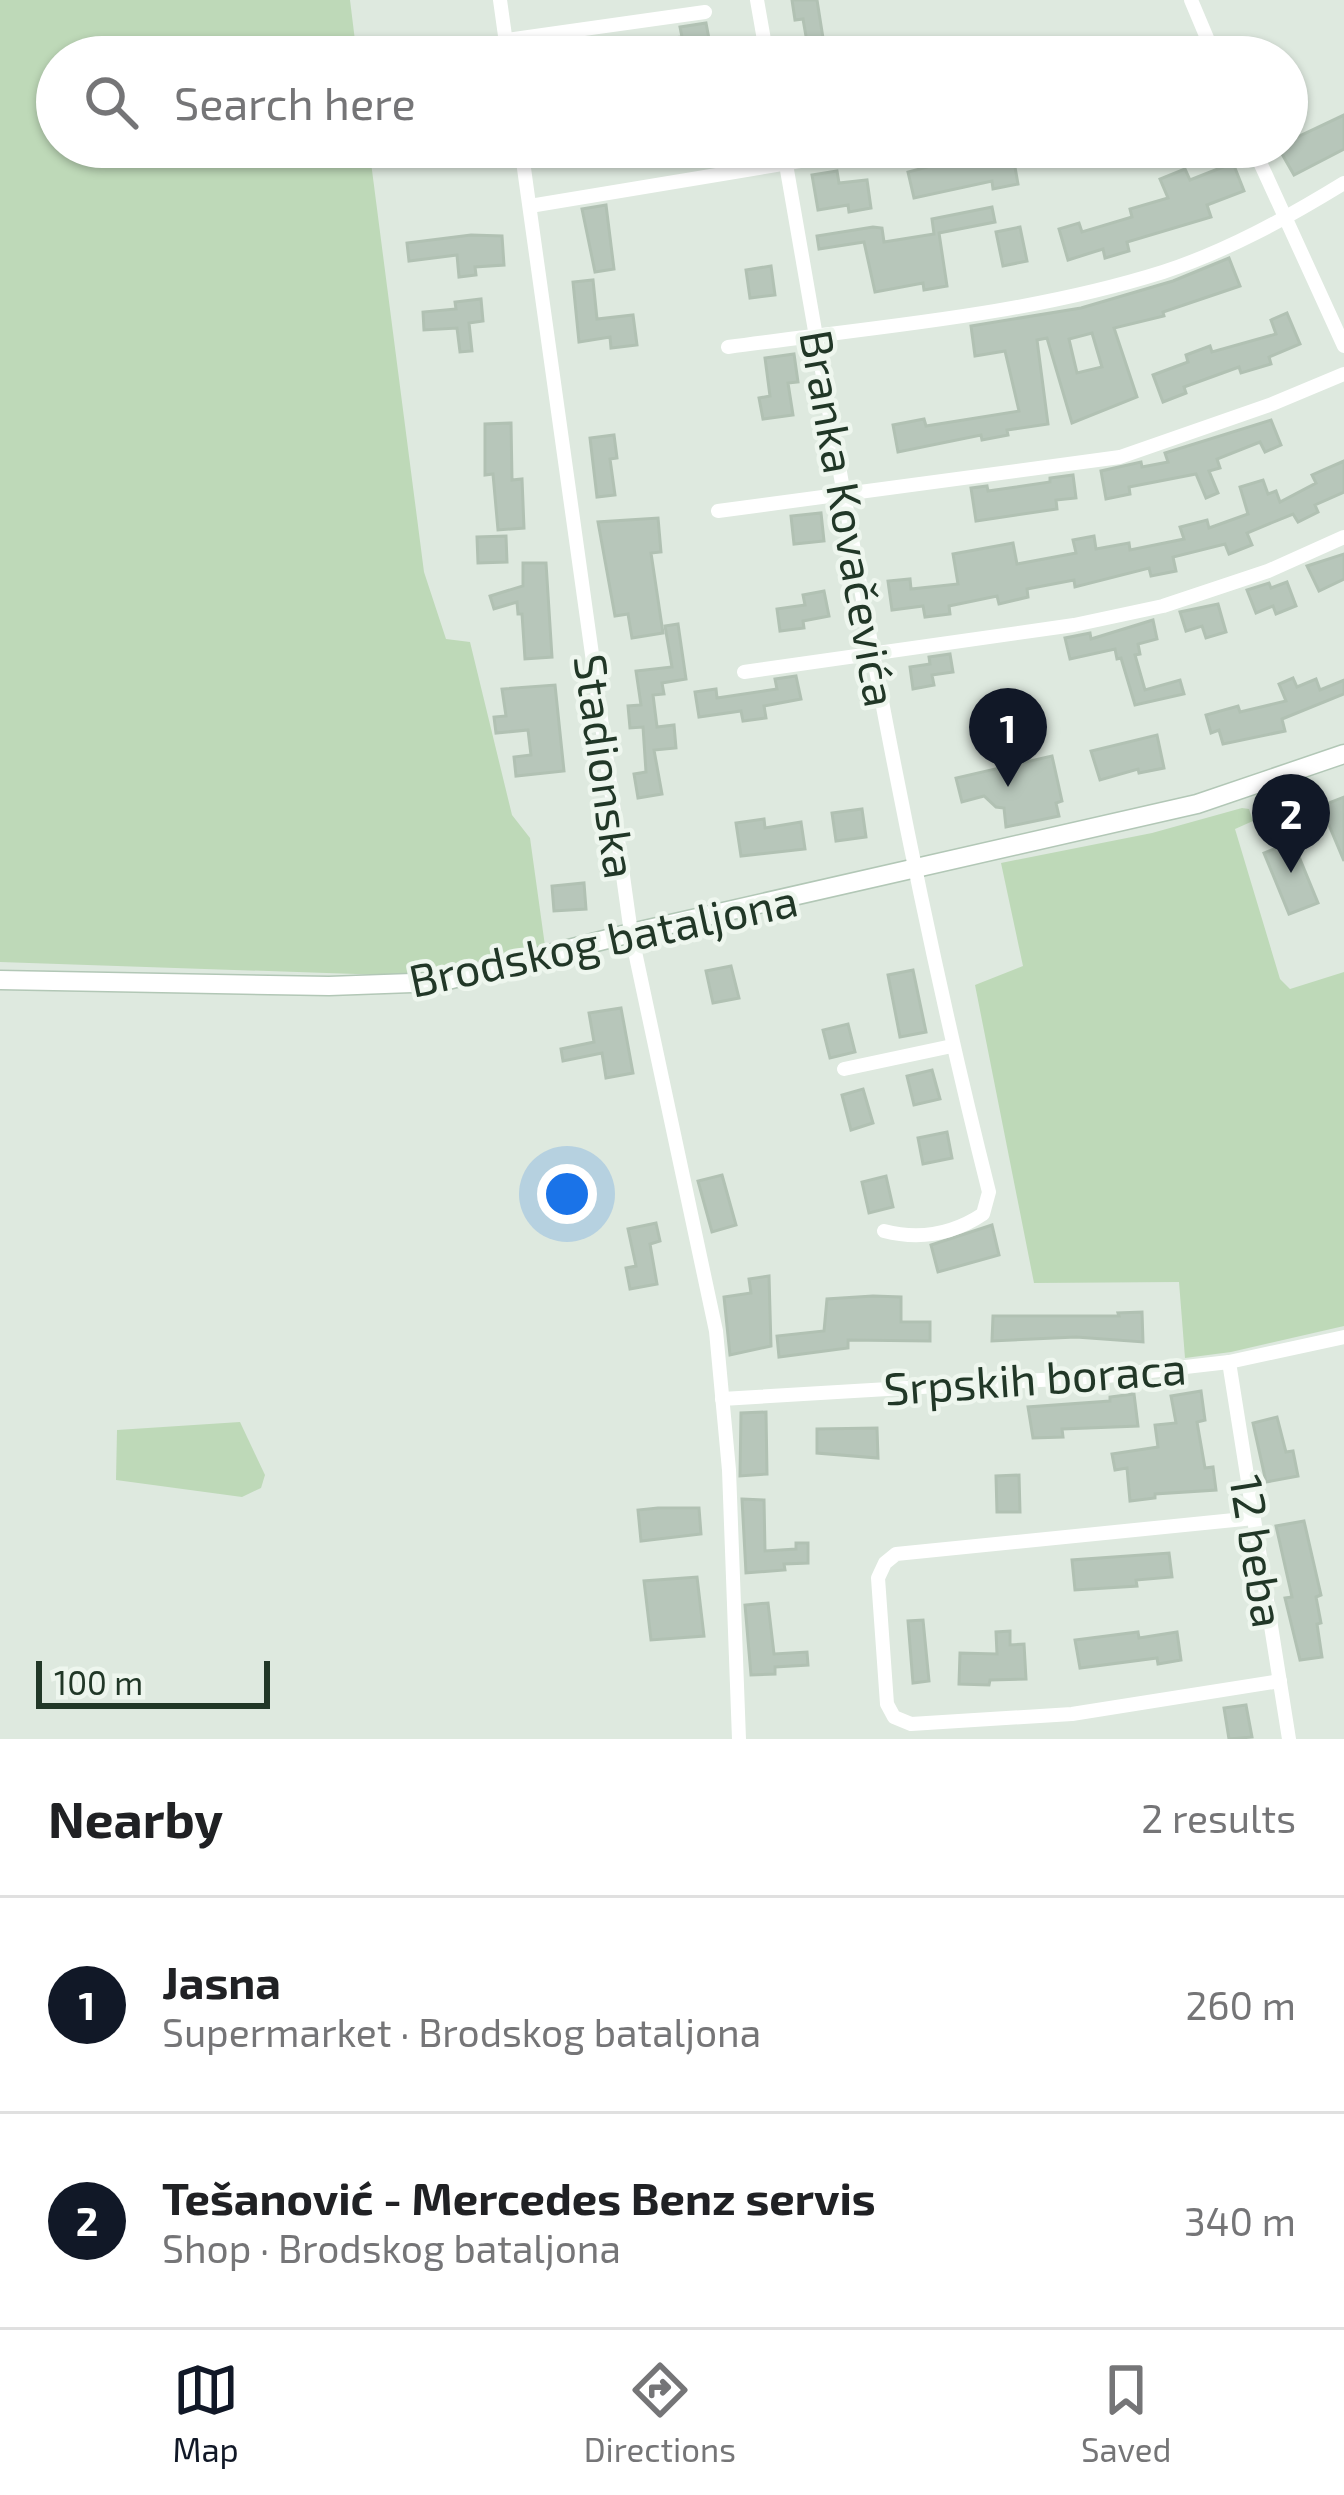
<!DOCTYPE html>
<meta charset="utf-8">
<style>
:root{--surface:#fff;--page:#f2f2f2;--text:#202124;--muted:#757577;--line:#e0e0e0;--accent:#111827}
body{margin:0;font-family:"Exo 2",sans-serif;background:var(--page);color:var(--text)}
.scale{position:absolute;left:36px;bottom:30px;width:234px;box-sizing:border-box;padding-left:12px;border:6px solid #213727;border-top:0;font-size:33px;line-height:42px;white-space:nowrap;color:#213727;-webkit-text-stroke:9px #eef6ee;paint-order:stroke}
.you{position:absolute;left:567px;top:1194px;width:42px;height:42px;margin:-30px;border:9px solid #fff;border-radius:50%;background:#1a73e8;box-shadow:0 0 0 18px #1a73e833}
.badge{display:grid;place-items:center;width:78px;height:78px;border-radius:50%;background:var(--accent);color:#fff;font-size:39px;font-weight:700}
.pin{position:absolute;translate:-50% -99px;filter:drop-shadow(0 3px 6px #0008)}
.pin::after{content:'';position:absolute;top:63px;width:42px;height:36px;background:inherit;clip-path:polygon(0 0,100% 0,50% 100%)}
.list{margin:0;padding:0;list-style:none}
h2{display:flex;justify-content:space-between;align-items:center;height:156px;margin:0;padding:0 48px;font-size:51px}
h2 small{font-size:39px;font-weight:400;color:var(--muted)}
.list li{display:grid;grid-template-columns:78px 1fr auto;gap:36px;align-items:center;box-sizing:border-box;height:216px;padding:0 48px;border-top:3px solid var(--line)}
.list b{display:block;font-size:45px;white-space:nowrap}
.list p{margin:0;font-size:39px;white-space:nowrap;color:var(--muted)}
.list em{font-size:39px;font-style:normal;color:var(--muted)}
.icon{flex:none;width:66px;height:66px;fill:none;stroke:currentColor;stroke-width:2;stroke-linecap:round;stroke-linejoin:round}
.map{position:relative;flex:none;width:1344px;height:1739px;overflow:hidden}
.search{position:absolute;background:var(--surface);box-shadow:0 3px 9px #0004;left:36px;right:36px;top:36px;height:132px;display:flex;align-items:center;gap:30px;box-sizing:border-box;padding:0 42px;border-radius:66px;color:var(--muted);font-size:45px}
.sheet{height:588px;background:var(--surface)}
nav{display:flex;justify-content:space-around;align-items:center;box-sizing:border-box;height:168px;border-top:3px solid var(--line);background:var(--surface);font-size:33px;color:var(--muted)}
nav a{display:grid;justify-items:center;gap:6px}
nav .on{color:var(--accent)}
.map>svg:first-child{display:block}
.green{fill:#bed9b8}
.building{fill:#b7c6ba;stroke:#b1c1b3;stroke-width:3;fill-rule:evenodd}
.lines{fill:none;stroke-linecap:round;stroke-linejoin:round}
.secondary-casing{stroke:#b2c7b6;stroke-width:21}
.street{stroke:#fff;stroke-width:14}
.secondary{stroke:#fff;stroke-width:18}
.labels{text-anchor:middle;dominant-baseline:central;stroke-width:9;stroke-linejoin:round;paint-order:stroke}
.street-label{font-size:45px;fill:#213727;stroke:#eef6ee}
</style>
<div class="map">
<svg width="1344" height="1739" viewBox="0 0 1344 1739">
<rect width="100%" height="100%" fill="#dee9df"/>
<g class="green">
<polygon points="0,0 350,0 357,57 57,57 57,147 369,147 424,572 446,639 470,642 512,815 530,838 545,946 414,976 0,962"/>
<polygon points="1242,808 1249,809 1253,821 1235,829 1280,979 1290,989 1344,972 1344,1326 1231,1352 1185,1358 1179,1282 1034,1283 975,985 1023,966 1001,863 1152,833"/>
<polygon points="240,1422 265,1475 261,1488 242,1497 116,1480 117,1430"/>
</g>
<g class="building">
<polygon points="792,0 817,0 826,57 800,57 798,43 807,42 803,19 795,20"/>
<polygon points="706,23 710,44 668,51 669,57 637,57 635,42 682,37 680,27"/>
<polygon points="1344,115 1344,149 1294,175 1278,147 1287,147 1287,142"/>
<polygon points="977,154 979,163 1013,156 1018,184 993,189 992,181 914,198 908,172"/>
<polygon points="1233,163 1244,191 1207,205 1211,217 1127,242 1129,251 1105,258 1103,249 1068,260 1059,229 1079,223 1082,232 1132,217 1130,209 1168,198 1160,179 1185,169 1190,180"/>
<polygon points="837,171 839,183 867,180 871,208 849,212 848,205 818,210 812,175"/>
<polygon points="606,205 614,269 595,272 582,209"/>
<polygon points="992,207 995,222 939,233 947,286 924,290 923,283 875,292 864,242 819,249 817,236 873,227 882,228 884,242 934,234 932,219"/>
<polygon points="1020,227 1027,261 1003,266 996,232"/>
<polygon points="471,235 502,236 504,265 475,267 476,275 459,277 457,255 409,261 407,243"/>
<path d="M1229,258L1240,286L1163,312L1164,316L1114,328L1137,397L1072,423L1047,338L1037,340L1048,424L1007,430L1008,435L982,440L981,435L898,452L893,425L924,419L926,426L1019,411L1005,351L975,356L971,326L1081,308L1173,281ZM1092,333L1102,367L1077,373L1069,339Z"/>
<polygon points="771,266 775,295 750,298 746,270"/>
<polygon points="593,280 597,319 633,315 637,345 611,348 610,337 579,342 573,282"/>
<polygon points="481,299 483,321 469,323 472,351 460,352 457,328 424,330 423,312 456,309 455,302"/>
<polygon points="1287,313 1300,344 1269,357 1271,364 1241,373 1239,367 1184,387 1186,393 1163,402 1153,375 1188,362 1186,355 1210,346 1212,352 1276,334 1271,320"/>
<polygon points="794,354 798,382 788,383 793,415 763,419 759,398 770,396 765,358"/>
<polygon points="1271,420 1281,445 1265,452 1260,442 1217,459 1220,468 1209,471 1218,493 1206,498 1196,474 1129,487 1130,494 1106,499 1101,471 1141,462 1142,467 1168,462 1165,453"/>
<polygon points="511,423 512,480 522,479 524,528 498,530 493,474 485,475 485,424"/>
<polygon points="614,435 617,458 610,459 615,495 597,497 590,438"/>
<polygon points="1344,461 1344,492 1315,505 1318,512 1298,522 1293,514 1247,533 1252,545 1229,554 1225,544 1173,557 1176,571 1151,576 1149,568 1075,587 1074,580 1027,589 1028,597 999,604 997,596 949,606 950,614 925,617 923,606 892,610 888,581 910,579 911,589 958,584 953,554 1013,543 1017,564 1076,553 1073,540 1094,536 1096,549 1129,543 1130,550 1184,539 1180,527 1207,520 1209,528 1248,514 1240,487 1263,480 1268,494 1276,491 1280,502 1316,483 1312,475"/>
<polygon points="1073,475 1076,498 1056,500 1057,509 976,521 971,488 987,486 988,491 1050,482 1050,478"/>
<polygon points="821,513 824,541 794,544 791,516"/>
<polygon points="658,518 661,552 651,553 663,633 632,638 628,614 615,616 598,522"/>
<polygon points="506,536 507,562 478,563 477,537"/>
<polygon points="1344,554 1344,579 1319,591 1307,566"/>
<polygon points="523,563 546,563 552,657 525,659 522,614 518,614 517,602 494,609 490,596 523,586"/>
<polygon points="1287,582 1296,606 1276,614 1273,606 1256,613 1247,590 1269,583 1271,588"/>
<polygon points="824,591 829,616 803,621 804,628 780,631 777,609 805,605 803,595"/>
<polygon points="1218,604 1226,632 1206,638 1202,626 1186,631 1180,612"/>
<polygon points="1153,620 1157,639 1138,644 1140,654 1135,655 1145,690 1180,680 1184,694 1135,705 1121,658 1117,659 1115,649 1070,659 1065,638 1090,633 1091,639"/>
<polygon points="678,624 686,679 662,683 664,694 653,695 657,727 674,725 676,748 654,750 662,794 638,798 634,774 646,772 643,727 630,728 628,706 641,705 636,671 672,667 665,626"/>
<polygon points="950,654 953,672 932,675 934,685 913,689 910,667 930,664 929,657"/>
<polygon points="796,676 801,699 764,706 766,718 743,721 741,711 699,717 695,692 716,689 717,698 777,689 775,679"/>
<polygon points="1293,678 1297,687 1316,679 1320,690 1344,680 1344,694 1282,719 1285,731 1223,744 1219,730 1211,733 1206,715 1238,706 1240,712 1286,701 1279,684"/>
<polygon points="555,685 564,771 516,776 514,757 531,755 528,730 496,733 494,717 506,716 502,689"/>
<polygon points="1157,735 1164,768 1139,773 1138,769 1100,780 1091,751"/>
<polygon points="1052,756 1062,801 1056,803 1059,816 1006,827 1004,808 996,807 984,796 962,802 956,778"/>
<polygon points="1344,797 1344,861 1321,806"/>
<polygon points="862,809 866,837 836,841 832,813"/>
<polygon points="764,819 765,828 801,822 805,849 741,856 736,823"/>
<polygon points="1293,842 1318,903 1289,914 1264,853"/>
<polygon points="584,883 586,909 554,911 552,886"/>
<polygon points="731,966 739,998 713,1003 706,971"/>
<polygon points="913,970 926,1032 900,1037 888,975"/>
<polygon points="621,1008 633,1073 606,1078 602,1053 563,1061 561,1049 594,1042 589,1013"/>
<polygon points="848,1024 855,1052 830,1058 823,1030"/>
<polygon points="932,1070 940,1099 914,1105 907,1076"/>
<polygon points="863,1089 873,1123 851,1130 842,1095"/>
<polygon points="947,1132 952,1158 923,1164 918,1138"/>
<polygon points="722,1175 736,1225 712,1232 698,1181"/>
<polygon points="886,1176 893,1207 869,1213 862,1182"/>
<polygon points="656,1223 660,1241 650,1244 657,1284 630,1289 626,1268 636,1266 628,1229"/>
<polygon points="992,1225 999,1255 938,1272 931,1245"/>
<polygon points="769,1276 771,1346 730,1355 724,1297 751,1293 749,1279"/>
<polygon points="873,1296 901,1297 901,1322 930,1322 930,1341 848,1340 848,1348 779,1357 777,1336 824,1331 827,1299"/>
<polygon points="1142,1312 1143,1342 1076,1337 992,1341 993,1316 1119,1316 1118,1313"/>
<polygon points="1201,1391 1205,1420 1197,1422 1205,1468 1213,1467 1216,1490 1155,1494 1155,1498 1130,1501 1127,1468 1115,1470 1112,1454 1158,1447 1155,1425 1176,1423 1171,1396"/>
<polygon points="1134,1394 1138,1426 1062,1429 1063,1437 1033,1438 1028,1407 1110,1401 1110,1397"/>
<polygon points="766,1412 767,1474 740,1476 741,1413"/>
<polygon points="1277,1417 1286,1452 1293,1451 1298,1476 1266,1482 1253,1423"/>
<polygon points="877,1428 878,1458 817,1453 817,1429"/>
<polygon points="1019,1475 1020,1512 997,1512 996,1476"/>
<polygon points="742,1499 764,1500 765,1551 796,1549 796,1543 808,1543 808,1563 784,1564 785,1570 746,1573"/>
<polygon points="658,1508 699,1508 701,1534 641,1541 638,1510"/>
<polygon points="1304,1521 1321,1595 1316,1597 1321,1623 1317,1624 1322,1657 1300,1660 1285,1598 1292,1597 1276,1526"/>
<polygon points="1169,1553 1172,1577 1136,1580 1137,1586 1075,1590 1072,1560"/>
<polygon points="697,1577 704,1636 651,1640 644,1581"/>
<polygon points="768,1603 774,1654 807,1652 808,1665 775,1667 775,1674 751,1675 745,1605"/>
<polygon points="923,1620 929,1681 913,1683 908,1621"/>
<polygon points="1010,1631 1010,1645 1024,1644 1026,1679 990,1680 989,1685 959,1684 960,1653 997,1654 996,1632"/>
<polygon points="1138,1632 1139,1638 1177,1632 1181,1660 1158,1664 1157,1658 1080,1668 1075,1640"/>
<polygon points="1246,1705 1252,1737 1229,1739 1224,1708"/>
</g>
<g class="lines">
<defs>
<polyline id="secondary" points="0,980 329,986 440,982 631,933 1197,804 1344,754"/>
</defs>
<use href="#secondary" class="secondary-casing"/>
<g class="street">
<polyline points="500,0 508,57"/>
<polyline points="757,0 767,57"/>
<polyline points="1191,0 1215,57"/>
<polyline points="506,40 705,12"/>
<polyline points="521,147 631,933 716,1331 729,1470 739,1739"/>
<path d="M783,147C844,496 902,848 989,1192L983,1214C953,1234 919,1240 884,1231"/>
<polyline points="1253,147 1344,346"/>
<polyline points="530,206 885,147"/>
<path d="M728,347C873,327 1023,316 1163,272C1227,251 1287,218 1344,183"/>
<polyline points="718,511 1120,457 1272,404 1344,374"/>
<polyline points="744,672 1074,625 1163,606 1268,571 1344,537"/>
<polyline points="844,1069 952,1046"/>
<polyline points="1229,1362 1289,1739"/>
<polyline points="722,1399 1107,1376 1229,1362 1344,1337"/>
<polyline points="1254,1518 896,1554 885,1563 878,1578 887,1704 894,1717 911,1724 1072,1714 1280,1681"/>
</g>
<use href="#secondary" class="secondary"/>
</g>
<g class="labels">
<g class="street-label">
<text transform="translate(850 518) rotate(80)">Branka Kovačevića</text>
<text transform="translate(607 766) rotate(82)">Stadionska</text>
<text transform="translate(603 939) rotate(-12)">Brodskog bataljona</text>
<text transform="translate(1035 1377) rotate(-4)">Srpskih boraca</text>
<text transform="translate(1259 1551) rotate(81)">12 beba</text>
</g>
</g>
</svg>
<div class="scale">100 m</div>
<div class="you"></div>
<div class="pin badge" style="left:1008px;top:787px">1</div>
<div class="pin badge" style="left:1291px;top:873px">2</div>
<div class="search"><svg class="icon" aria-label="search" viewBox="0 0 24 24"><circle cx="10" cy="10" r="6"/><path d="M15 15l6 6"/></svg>Search here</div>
</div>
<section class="sheet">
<h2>Nearby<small>2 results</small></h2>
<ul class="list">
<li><span class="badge">1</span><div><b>Jasna</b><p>Supermarket · Brodskog bataljona</p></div><em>260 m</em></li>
<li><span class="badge">2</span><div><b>Tešanović - Mercedes Benz servis</b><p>Shop · Brodskog bataljona</p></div><em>340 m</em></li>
</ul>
</section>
<nav>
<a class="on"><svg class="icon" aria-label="map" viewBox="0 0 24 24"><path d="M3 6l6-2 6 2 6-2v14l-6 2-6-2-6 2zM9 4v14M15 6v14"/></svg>Map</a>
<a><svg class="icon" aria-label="directions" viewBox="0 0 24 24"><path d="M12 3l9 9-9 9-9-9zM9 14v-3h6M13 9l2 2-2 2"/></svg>Directions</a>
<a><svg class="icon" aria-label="saved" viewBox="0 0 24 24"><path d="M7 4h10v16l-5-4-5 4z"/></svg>Saved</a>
</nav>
